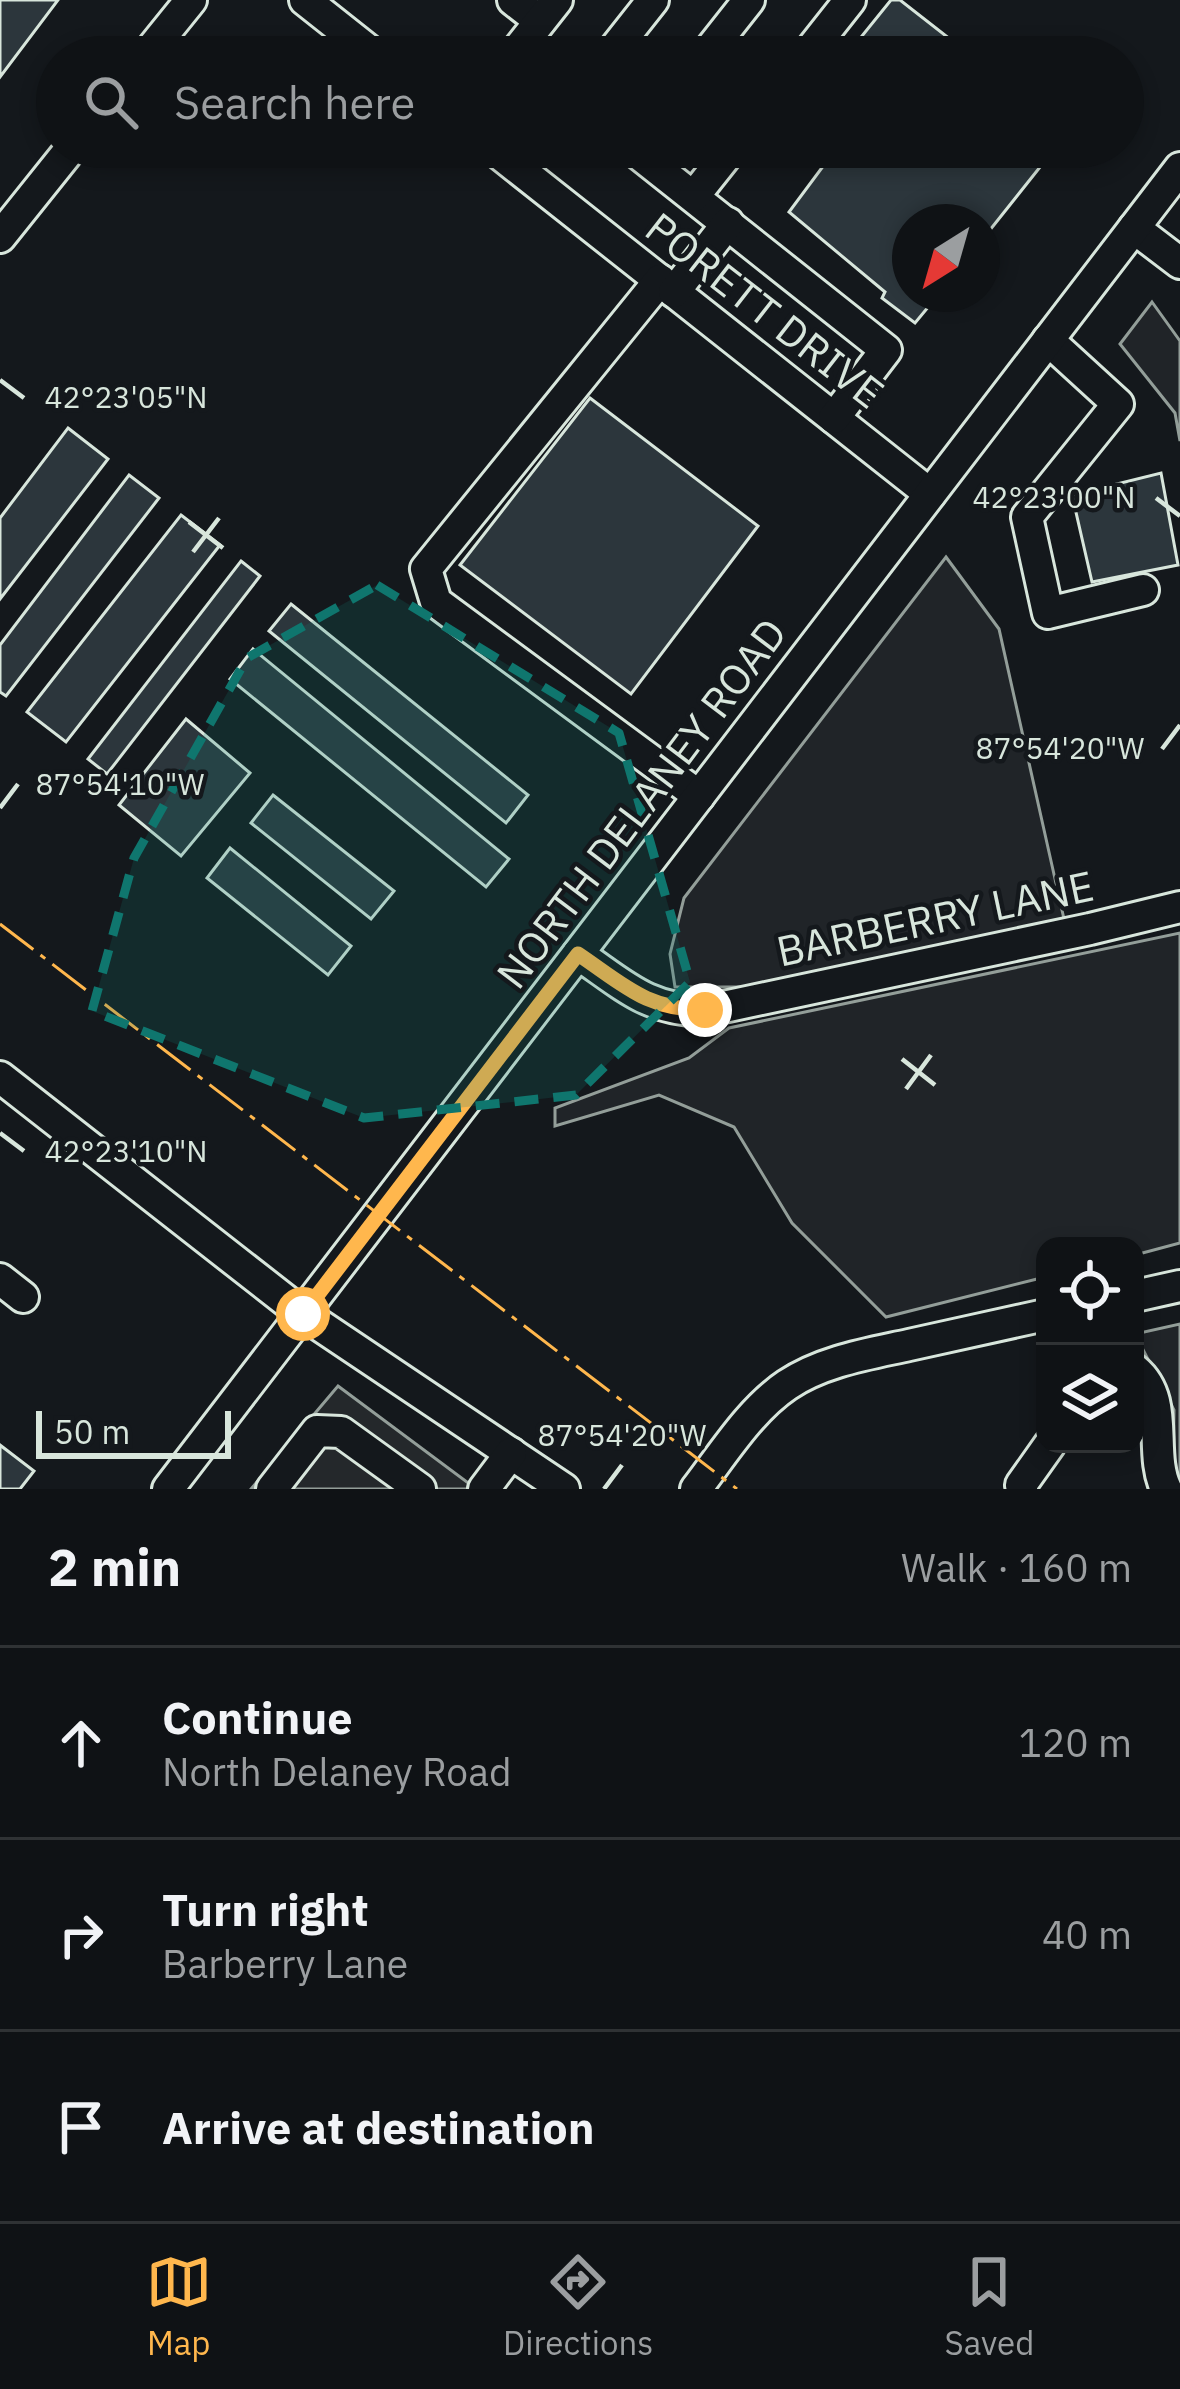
<!DOCTYPE html>
<meta charset="utf-8">
<style>
:root{--surface:#0f1215;--page:#181b1e;--text:#f1f3f6;--muted:#9b9ea0;--line:#2f3234;--accent:#ffb74d}
body{margin:0;font-family:"IBM Plex Sans",sans-serif;background:var(--page);color:var(--text)}
.controls{position:absolute;right:36px;bottom:36px;display:grid;overflow:hidden;border-radius:24px;box-shadow:0 6px 18px #0003}
.controls button{width:108px;height:108px;display:grid;place-items:center;padding:0;border:0;border-bottom:3px solid var(--line);background:var(--surface);color:var(--text);font:60px sans-serif}
.compass{position:absolute;left:892px;top:204px;width:108px;height:108px;border-radius:50%;background:var(--surface);box-shadow:0 6px 18px #0003;rotate:217deg}
.scale{position:absolute;left:36px;bottom:30px;width:195px;box-sizing:border-box;padding-left:12px;border:6px solid #d8e6dc;border-top:0;font-size:33px;line-height:42px;white-space:nowrap;color:#d8e6dc;-webkit-text-stroke:9px #14181c;paint-order:stroke}
.stop{position:absolute;width:36px;height:36px;margin:-27px;border:9px solid #ffb74d;border-radius:50%;background:#fff}
.stop.end{background:#ffb74d;border-color:#fff;box-shadow:0 3px 12px #0008}
.list{margin:0;padding:0;list-style:none}
h2{display:flex;justify-content:space-between;align-items:center;height:156px;margin:0;padding:0 48px;font-size:51px}
h2 small{font-size:39px;font-weight:400;color:var(--muted)}
.list li{display:grid;grid-template-columns:78px 1fr auto;gap:36px;align-items:center;box-sizing:border-box;height:192px;padding:0 48px;border-top:3px solid var(--line)}
.list b{display:block;font-size:45px;white-space:nowrap}
.list p{margin:0;font-size:39px;white-space:nowrap;color:var(--muted)}
.list em{font-size:39px;font-style:normal;color:var(--muted)}
.icon{flex:none;width:66px;height:66px;fill:none;stroke:currentColor;stroke-width:2;stroke-linecap:round;stroke-linejoin:round}
.map{position:relative;flex:none;width:1180px;height:1489px;overflow:hidden}
.search{position:absolute;background:var(--surface);box-shadow:0 6px 18px #0003;left:36px;right:36px;top:36px;height:132px;display:flex;align-items:center;gap:30px;box-sizing:border-box;padding:0 42px;border-radius:66px;color:var(--muted);font-size:45px}
.sheet{height:732px;background:var(--surface)}
nav{display:flex;justify-content:space-around;align-items:center;box-sizing:border-box;height:168px;border-top:3px solid var(--line);background:var(--surface);font-size:33px;color:var(--muted)}
nav a{display:grid;justify-items:center;gap:6px}
nav .on{color:var(--accent)}
.map>svg:first-child{display:block}
.green{fill:#202428;stroke:#939e99;stroke-width:3}
.parking{fill:#24282b;stroke:#939e99;stroke-width:3}
.building{fill:#2c363c;stroke:#d8e6dc;stroke-width:3}
.lines{fill:none;stroke-linecap:round;stroke-linejoin:round}
.minor-casing{stroke:#d8e6dc;stroke-width:36}
.minor{stroke:#14181c;stroke-width:30}
.power{stroke:#ffb74d;stroke-width:3;stroke-dasharray:42 9 6 9;stroke-linecap:butt}
.route{stroke:#ffb74d;stroke-width:15}
.marked{fill:#0f766e;fill-opacity:0.2;stroke:#0f766e;stroke-width:9;stroke-dasharray:24 15;stroke-linejoin:round}
.ticks{fill:none;stroke:#d8e6dc;stroke-width:4.5}
.labels{text-anchor:middle;dominant-baseline:central;stroke-width:9;stroke-linejoin:round;paint-order:stroke}
.street-label{font-size:42px;fill:#d8e6dc;stroke:#14181c}
.ticks-label{font-size:30px;text-anchor:middle;fill:#d8e6dc;stroke:#14181c;stroke-width:9;stroke-linejoin:round;paint-order:stroke}
</style>
<div class="map">
<svg width="1180" height="1489" viewBox="0 0 1180 1489">
<rect width="100%" height="100%" fill="#14181c"/>
<g class="green">
<polygon points="1152,302 1180,341 1180,441 1175,413 1120,344"/>
<polygon points="946,557 999,629 1064,919 746,987 675,987 670,954 684,898"/>
<polygon points="1180,933 1180,1243 1135,1255 1135,1246 1045,1246 1045,1277 886,1317 792,1223 734,1127 659,1095 555,1126 555,1108 689,1058 729,1028"/>
<polygon points="1180,1324 1180,1489 1173,1473 1174,1410 1135,1334"/>
</g>
<polygon class="parking" points="338,1386 471,1485 468,1489 251,1489"/>
<g class="building">
<polygon points="0,0 58,0 0,77"/>
<polygon points="891,0 900,0 973,57 845,57"/>
<polygon points="800,147 1056,147 982,240 982,222 910,222 910,294 939,294 915,323 882,298 885,292 789,212 824,165"/>
<polygon points="590,398 758,526 631,694 460,565"/>
<polygon points="68,428 108,459 0,599 0,518"/>
<polygon points="1161,473 1178,565 1092,582 1072,495"/>
<polygon points="129,475 159,498 6,696 0,692 0,645"/>
<polygon points="181,515 220,545 66,742 27,712"/>
<polygon points="241,561 260,576 107,774 88,759"/>
<polygon points="291,604 528,795 506,823 269,631"/>
<polygon points="253,649 509,859 486,887 230,679"/>
<polygon points="186,719 250,773 181,856 119,805"/>
<polygon points="273,795 394,891 371,919 251,823"/>
<polygon points="230,848 351,946 328,975 207,878"/>
<polygon points="0,1445 34,1471 20,1489 0,1489"/>
</g>
<g class="lines">
<defs>
<g id="minor">
<polyline points="305,0 377,57"/>
<polyline points="513,0 540,21"/>
<polyline points="145,57 191,0"/>
<polyline points="512,57 557,0"/>
<polyline points="608,57 653,0"/>
<polyline points="704,57 749,0"/>
<polyline points="805,57 850,0"/>
<polyline points="491,147 930,494"/>
<polyline points="630,147 886,350 834,418"/>
<polyline points="694,196 733,147"/>
<polyline points="1134,228 1180,263"/>
<polyline points="0,237 72,147"/>
<polyline points="660,280 426,569 436,602 699,796"/>
<polyline points="674,292 728,223"/>
<polyline points="1048,340 1118,404 1027,517 1048,613 1143,590"/>
<path d="M578,954C624,985 646,1010 705,1011L1090,929L1180,907"/>
<polyline points="0,1077 303,1314 564,1489"/>
<polyline points="0,1279 23,1297"/>
<polyline points="1135,1296 1180,1286"/>
<path d="M1135,1370C1171,1400 1148,1452 1166,1489"/>
<polyline points="168,1489 1180,168"/>
<polyline points="272,1489 317,1431 341,1432 420,1489"/>
<polyline points="484,1489 511,1453"/>
<path d="M696,1489C723,1454 750,1410 787,1385C823,1361 868,1354 909,1345C955,1335 1000,1325 1045,1315"/>
<polyline points="1022,1489 1021,1485 1050,1444"/>
</g>
</defs>
<use href="#minor" class="minor-casing"/>
<use href="#minor" class="minor"/>
<polyline class="power" points="0,924 737,1489"/>
</g>
<g class="lines">
<path class="route" d="M303,1314L578,954C624,985 647,1010 705,1010"/>
</g>
<path class="marked" d="M377,585L619,733L690,982L576,1095L364,1118L92,1011L134,858L247,658Z"/>
<path class="ticks" d="M0,380L24,398M1156,498L1180,516M189,522L223,548M193,552L219,518M1162,749L1180,725M0,808L18,784M902,1059L935,1085M906,1089L931,1055M0,1133L24,1151M604,1489L622,1465"/>
<g class="labels">
<g class="street-label">
<text transform="translate(765 310) rotate(38)">PORETT DRIVE</text>
<text transform="translate(641 803) rotate(-53)">NORTH DELANEY ROAD</text>
<text transform="translate(935 918) rotate(-12)">BARBERRY LANE</text>
</g>
</g>
<g class="ticks-label">
<text x="126" y="408">42°23'05"N</text>
<text x="1054" y="508">42°23'00"N</text>
<text x="1060" y="759">87°54'20"W</text>
<text x="120" y="795">87°54'10"W</text>
<text x="126" y="1162">42°23'10"N</text>
<text x="622" y="1446">87°54'20"W</text>
</g>
</svg>
<div class="controls">
<button><svg class="icon" aria-label="locate" viewBox="0 0 24 24"><circle cx="12" cy="12" r="6"/><path d="M12 2v4M12 18v4M2 12h4M18 12h4"/></svg></button>
<button><svg class="icon" aria-label="layers" viewBox="0 0 24 24"><path d="M12 4l9 5-9 5-9-5zM3 14l9 5 9-5"/></svg></button>
</div>
<svg class="compass" viewBox="-18 -18 36 36"><path d="M0-13l5 13h-10z" fill="#e53935"/><path d="M0 13l5-13h-10z" fill="#9b9ea0"/></svg>
<div class="scale">50 m</div>
<div class="stop" style="left:303px;top:1314px"></div>
<div class="stop end" style="left:705px;top:1010px"></div>
<div class="search"><svg class="icon" aria-label="search" viewBox="0 0 24 24"><circle cx="10" cy="10" r="6"/><path d="M15 15l6 6"/></svg>Search here</div>
</div>
<section class="sheet">
<h2>2 min<small>Walk · 160 m</small></h2>
<ul class="list">
<li><svg class="icon" aria-label="ahead" viewBox="0 0 24 24"><path d="M12 20V5M6 11l6-6 6 6"/></svg><div><b>Continue</b><p>North Delaney Road</p></div><em>120 m</em></li>
<li><svg class="icon" aria-label="right" viewBox="0 0 24 24"><path d="M7 20v-9h11M14 6l5 5-5 5"/></svg><div><b>Turn right</b><p>Barberry Lane</p></div><em>40 m</em></li>
<li><svg class="icon" aria-label="arrive" viewBox="0 0 24 24"><path d="M6 21V4h12l-3 4 3 4H6"/></svg><div><b>Arrive at destination</b></div></li>
</ul>
</section>
<nav>
<a class="on"><svg class="icon" aria-label="map" viewBox="0 0 24 24"><path d="M3 6l6-2 6 2 6-2v14l-6 2-6-2-6 2zM9 4v14M15 6v14"/></svg>Map</a>
<a><svg class="icon" aria-label="directions" viewBox="0 0 24 24"><path d="M12 3l9 9-9 9-9-9zM9 14v-3h6M13 9l2 2-2 2"/></svg>Directions</a>
<a><svg class="icon" aria-label="saved" viewBox="0 0 24 24"><path d="M7 4h10v16l-5-4-5 4z"/></svg>Saved</a>
</nav>
